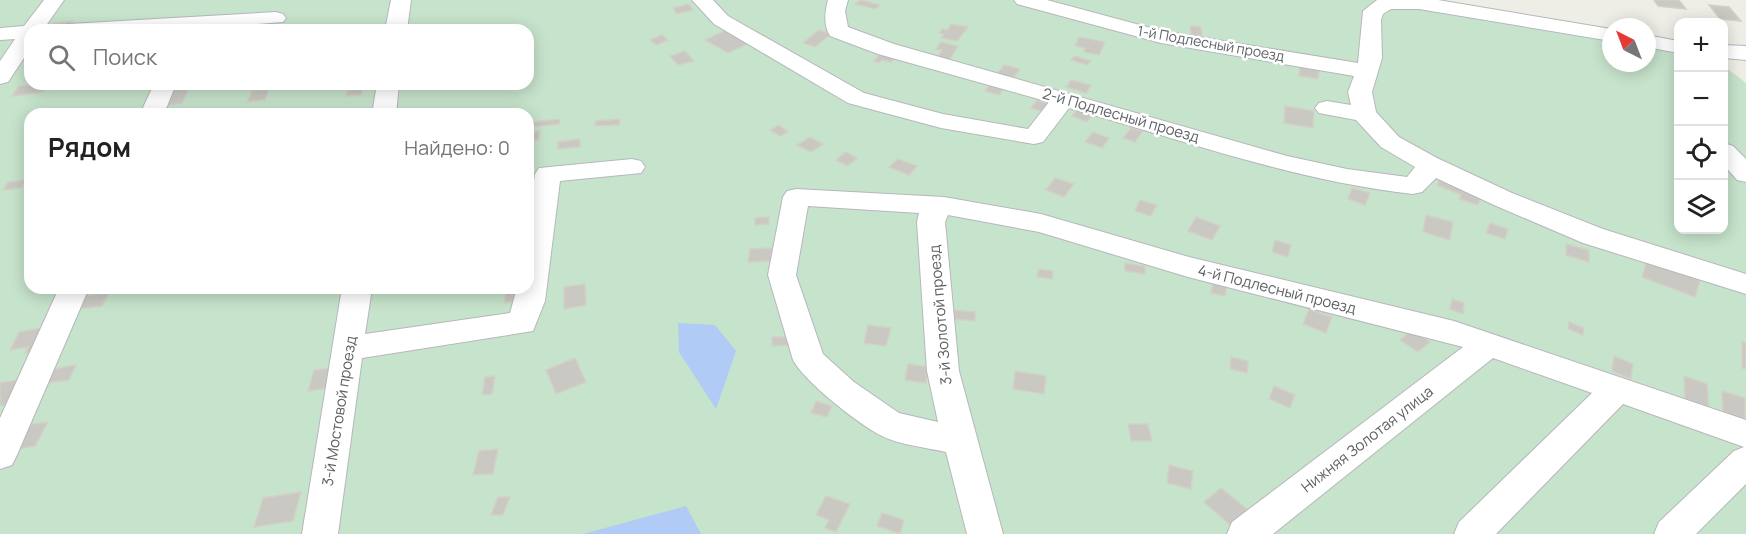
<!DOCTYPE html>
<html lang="ru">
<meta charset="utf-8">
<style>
:root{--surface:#fff;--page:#f2f2f2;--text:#222;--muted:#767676;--line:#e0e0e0}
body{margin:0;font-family:Manrope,sans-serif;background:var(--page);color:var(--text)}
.controls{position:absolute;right:18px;top:18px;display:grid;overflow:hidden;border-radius:12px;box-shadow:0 3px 15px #0003}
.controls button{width:54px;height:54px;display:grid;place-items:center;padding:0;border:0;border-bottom:2px solid var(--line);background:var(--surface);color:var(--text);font:30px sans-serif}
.compass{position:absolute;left:1602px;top:18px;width:54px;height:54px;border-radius:50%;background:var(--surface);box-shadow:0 3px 15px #0003;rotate:318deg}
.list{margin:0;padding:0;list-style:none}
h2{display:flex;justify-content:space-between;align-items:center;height:78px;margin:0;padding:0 24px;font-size:26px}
h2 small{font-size:20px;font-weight:400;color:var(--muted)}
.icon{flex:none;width:33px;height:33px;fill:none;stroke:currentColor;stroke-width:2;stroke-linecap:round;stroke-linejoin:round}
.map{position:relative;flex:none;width:1746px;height:534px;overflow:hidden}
.search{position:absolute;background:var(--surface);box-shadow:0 3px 15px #0003;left:24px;top:24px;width:510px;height:66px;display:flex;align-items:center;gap:15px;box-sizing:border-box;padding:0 21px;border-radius:18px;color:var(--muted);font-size:22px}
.panel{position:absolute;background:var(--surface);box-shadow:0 3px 15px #0003;left:24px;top:108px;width:510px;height:186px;border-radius:18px}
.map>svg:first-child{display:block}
.green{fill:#c6e3cb;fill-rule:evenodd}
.water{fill:#b0cbf5}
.building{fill:#cac8c3;stroke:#d3d1c6;stroke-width:1.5}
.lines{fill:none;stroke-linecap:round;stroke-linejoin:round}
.minor-casing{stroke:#b7b7bc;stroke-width:2}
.minor{fill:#fff;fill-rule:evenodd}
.labels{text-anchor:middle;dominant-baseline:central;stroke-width:5;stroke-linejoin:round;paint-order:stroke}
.far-street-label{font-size:14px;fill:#5e6065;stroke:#fff}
.street-label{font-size:15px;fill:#5e6065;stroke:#fff}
</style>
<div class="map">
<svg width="1746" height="534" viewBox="0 0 1746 534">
<rect width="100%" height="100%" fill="#eeeee7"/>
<path class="green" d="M0,0H1413L1611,37V63H1647V44L1678,50V230H1724V66L1746,83V534H0ZM30,30H528V84H30ZM30,114H528V288H30Z"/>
<g class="water">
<polygon points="678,323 715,325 736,351 716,409 679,352"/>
<polygon points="686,506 701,534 583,534"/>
</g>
<g class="building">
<polygon points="861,0 880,5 875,9 855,4"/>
<polygon points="1654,0 1679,0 1686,9 1658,6"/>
<polygon points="689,4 693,10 677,14 673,8"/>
<polygon points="1709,5 1729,7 1741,21 1720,19"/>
<polygon points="73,21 69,26 49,28 54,23"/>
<polygon points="951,24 968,27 957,41 941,38 944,34 939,33 943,29 947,30"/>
<polygon points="1190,26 1201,27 1202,36 1191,35"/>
<polygon points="728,29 752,42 728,53 705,40"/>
<polygon points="819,30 831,34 815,47 803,43"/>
<polygon points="662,35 668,40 657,45 650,40"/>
<polygon points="1079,37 1105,42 1099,55 1084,52 1085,48 1075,46"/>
<polygon points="941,42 958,46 949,61 937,58 942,50 936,49"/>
<polygon points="685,51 694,61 678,65 670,56"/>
<polygon points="884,51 899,55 891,62 882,60 879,63 873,61"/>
<polygon points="1075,56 1091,61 1087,65 1071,60"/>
<polygon points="1004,65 1020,69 1013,78 997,74"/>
<polygon points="1300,67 1319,70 1318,79 1299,76"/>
<polygon points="1071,80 1091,85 1086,93 1066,87"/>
<polygon points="991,83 1005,87 999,95 985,91"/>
<polygon points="48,84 43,92 12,96 19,86"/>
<polygon points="172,84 191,84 182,103 161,106"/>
<polygon points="269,89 265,100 247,102 252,91"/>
<polygon points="363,89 361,95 346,96 348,90"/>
<polygon points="1037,100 1053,105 1047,113 1031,108"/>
<polygon points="1285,106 1314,111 1313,128 1284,123"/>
<polygon points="191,108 188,113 163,114 166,110"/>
<polygon points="1079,108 1094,114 1087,122 1072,116"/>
<polygon points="142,109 139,114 112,114 113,112"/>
<polygon points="560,119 559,124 533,127 533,122"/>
<polygon points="620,119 619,125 595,126 596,121"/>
<polygon points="779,125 788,132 780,136 770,130"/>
<polygon points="1131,128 1143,131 1135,142 1123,138"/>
<polygon points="540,131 539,140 528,141 528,132"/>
<polygon points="1093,132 1109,138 1102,148 1085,142"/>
<polygon points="810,137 823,144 811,152 797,145"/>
<polygon points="580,139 580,147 558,149 558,142"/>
<polygon points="846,152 857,158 847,166 836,160"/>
<polygon points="898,159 917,166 909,175 889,167"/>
<polygon points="1055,178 1074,184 1064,197 1046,190"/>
<polygon points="26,180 21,188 3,190 8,182"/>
<polygon points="1439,181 1481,196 1478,205 1459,199 1461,195 1437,185"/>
<polygon points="1352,188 1370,193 1365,205 1348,199"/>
<polygon points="1140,200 1157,205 1151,216 1135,211"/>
<polygon points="1426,215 1453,222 1450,240 1423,232"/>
<polygon points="769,217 769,224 755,225 755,218"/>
<polygon points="1196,217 1220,226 1212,240 1188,231"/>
<polygon points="1490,223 1508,229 1505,239 1486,233"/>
<polygon points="1275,240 1291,245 1288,257 1272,252"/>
<polygon points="1566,244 1589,250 1589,262 1566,255"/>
<polygon points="772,248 771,261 748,262 750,249"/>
<polygon points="1647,260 1700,280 1695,297 1642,277"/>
<polygon points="1125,263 1145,266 1145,274 1125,271"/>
<polygon points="1039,269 1053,271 1052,279 1037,277"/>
<polygon points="1213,281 1227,284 1225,296 1211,293"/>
<polygon points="585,284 586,305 564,309 564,287"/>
<polygon points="507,288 525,288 523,300 504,303"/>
<polygon points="109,293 102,306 76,309 84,296"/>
<polygon points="1452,299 1464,303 1463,314 1450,309"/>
<polygon points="1309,309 1332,317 1326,333 1303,324"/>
<polygon points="952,310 975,312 975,321 952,319"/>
<polygon points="1569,322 1584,328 1583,335 1568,329"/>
<polygon points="868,325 891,328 886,346 864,343"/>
<polygon points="52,326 41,351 25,353 28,347 10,350 19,332"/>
<polygon points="1412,330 1430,342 1418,352 1400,340"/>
<polygon points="772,337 789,337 789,345 772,346"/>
<polygon points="1742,341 1746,343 1746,369 1742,368"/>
<polygon points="1614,356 1633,364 1631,379 1612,371"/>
<polygon points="1231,357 1248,361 1247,373 1230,369"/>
<polygon points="575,358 586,382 556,394 546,370"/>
<polygon points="908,364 928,367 926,383 905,380"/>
<polygon points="76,365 69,380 46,383 53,369"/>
<polygon points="333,368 327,388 308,391 314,370"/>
<polygon points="1015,371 1046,376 1044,394 1013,389"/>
<polygon points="495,376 492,394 482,395 485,377"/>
<polygon points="1684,376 1707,384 1709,408 1685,400"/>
<polygon points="19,380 18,402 0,406 0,383"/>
<polygon points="1274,386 1295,395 1290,408 1269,399"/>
<polygon points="1722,391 1745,398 1745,422 1723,415"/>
<polygon points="816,401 832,406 827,417 811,413"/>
<polygon points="48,422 35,446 11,450 24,425"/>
<polygon points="1128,424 1148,424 1152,441 1131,441"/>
<polygon points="498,449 493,474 473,475 479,451"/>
<polygon points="1169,465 1193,471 1191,489 1167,483"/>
<polygon points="1221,488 1254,515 1236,530 1204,502"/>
<polygon points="301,492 293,521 254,527 263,498"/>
<polygon points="826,496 850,504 836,532 825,528 829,520 816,515"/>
<polygon points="498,497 510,497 503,515 491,515"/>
<polygon points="882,513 904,520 900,534 877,526"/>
</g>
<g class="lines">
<defs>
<g id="minor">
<polygon points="44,0 64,0 43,30 30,30 30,49 8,82 0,84 0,61 15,39 0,40 0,28 24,26"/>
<polygon points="391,0 411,0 407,30 385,30"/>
<path d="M692,0H713L728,16L864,93L943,114L1028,129L1049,102L878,54L830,36C823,25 825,11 828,0H848L845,11L848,27L894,44L1287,156L1347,169L1407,177L1415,167L1381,147L1356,120L1319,113L1315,108L1319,103L1327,101L1351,105L1348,92L1354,76L1161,43L1017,4L1014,0H1047L1162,31L1358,63L1363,11L1377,0H1438L1611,29V41L1419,9H1391L1383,14L1381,20L1382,58L1372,92L1376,112L1399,137L1437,158L1512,193L1603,229L1746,274V294L1583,243L1494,205L1436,178L1422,192L1413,194C1295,181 1183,140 1069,108L1043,142L1034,144L941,128L848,103L714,24Z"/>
<polygon points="276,12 283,14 286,18 283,22 178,30 58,30 62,26 69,24"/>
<polygon points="1647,35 1678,41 1678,53 1647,47"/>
<polygon points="1724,45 1746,46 1746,60 1724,58"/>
<polygon points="154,84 176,84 164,114 140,114"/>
<polygon points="377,84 399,84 396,114 372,114"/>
<polygon points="1724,143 1733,146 1746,159 1746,182 1737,180 1724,165"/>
<polygon points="632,159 641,161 645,167 641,173 560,181 545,301 533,331 362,358 338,534 302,534 342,288 372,288 365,334 510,313 517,288 528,288 528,220 535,174 539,168"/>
<path d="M796,189L944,197L1041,214L1189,257L1454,321L1746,420V484L1696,534H1654L1659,522L1734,451L1744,447L1623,404L1496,534H1454L1459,522L1592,393L1493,358L1273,534H1227L1232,522L1463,347L1188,277L1039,232L948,215L945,222L959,371L1003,534H967L946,452C925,447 897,445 878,434C855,421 805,382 793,360L768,275L783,197L787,191ZM808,206L919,213L917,222L927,371L938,422L899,413L854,382L823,354L796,275Z"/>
<polygon points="59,288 89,288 17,455 12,465 0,469 0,418"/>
</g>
</defs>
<use href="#minor" class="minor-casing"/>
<use href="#minor" class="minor"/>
</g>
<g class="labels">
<g class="far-street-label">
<text transform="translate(1211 43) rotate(10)">1-й Подлесный проезд</text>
</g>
<g class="street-label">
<text transform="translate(1121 115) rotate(16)">2-й Подлесный проезд</text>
<text transform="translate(1277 289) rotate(14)">4-й Подлесный проезд</text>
<text transform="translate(940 315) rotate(-95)">3-й Золотой проезд</text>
<text transform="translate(339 411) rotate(-81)">3-й Мостовой проезд</text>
<text transform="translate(1367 439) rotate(-38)">Нижняя Золотая улица</text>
</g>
</g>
</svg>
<div class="controls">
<button>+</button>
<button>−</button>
<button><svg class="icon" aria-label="locate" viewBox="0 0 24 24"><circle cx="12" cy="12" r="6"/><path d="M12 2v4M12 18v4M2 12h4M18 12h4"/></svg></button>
<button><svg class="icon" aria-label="layers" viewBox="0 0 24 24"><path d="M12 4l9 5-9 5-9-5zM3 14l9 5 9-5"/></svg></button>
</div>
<svg class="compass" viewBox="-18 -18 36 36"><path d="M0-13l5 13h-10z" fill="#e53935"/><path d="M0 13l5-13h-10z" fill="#767676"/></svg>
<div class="search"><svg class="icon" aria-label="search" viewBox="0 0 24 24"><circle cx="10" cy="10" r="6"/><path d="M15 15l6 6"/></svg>Поиск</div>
<section class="panel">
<h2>Рядом<small>Найдено: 0</small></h2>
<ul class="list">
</ul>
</section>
</div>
